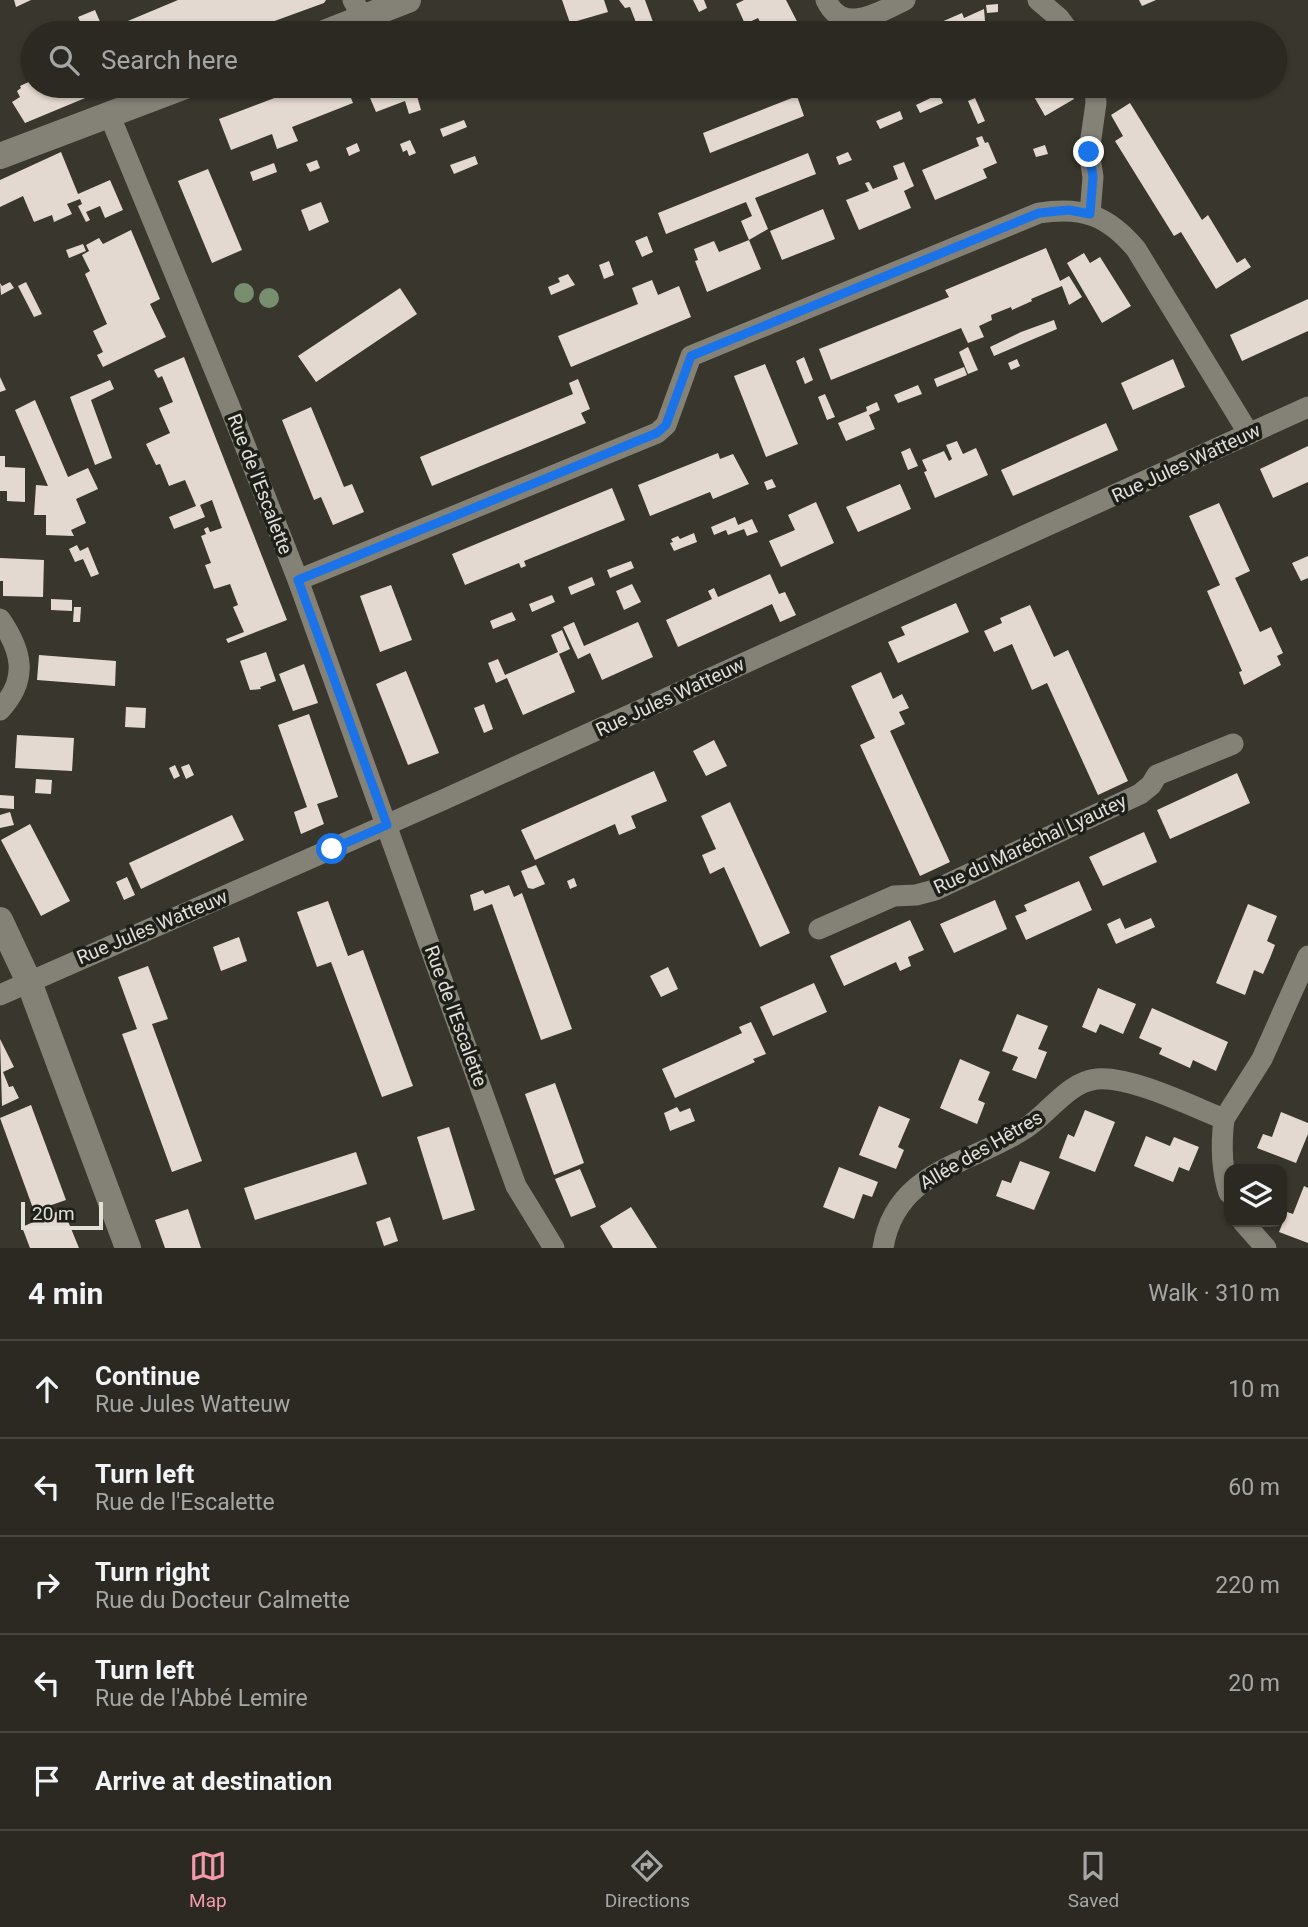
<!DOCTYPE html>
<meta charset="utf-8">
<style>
:root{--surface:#2b2922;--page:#33312a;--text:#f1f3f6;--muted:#a6a6a5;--line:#474540;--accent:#f39aaa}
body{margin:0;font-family:Roboto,sans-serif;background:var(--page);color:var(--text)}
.controls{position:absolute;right:21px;bottom:21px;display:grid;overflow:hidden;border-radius:14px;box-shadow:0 2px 5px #0004}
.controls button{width:63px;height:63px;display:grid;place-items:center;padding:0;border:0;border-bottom:2px solid var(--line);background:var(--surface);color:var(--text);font:35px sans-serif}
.scale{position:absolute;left:21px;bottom:18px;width:82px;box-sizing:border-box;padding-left:7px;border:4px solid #e1e0d9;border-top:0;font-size:19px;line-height:24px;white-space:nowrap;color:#e1e0d9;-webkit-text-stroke:5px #1f1f1a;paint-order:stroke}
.stop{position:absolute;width:21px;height:21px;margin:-16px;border:5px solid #1a73e8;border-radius:50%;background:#fff}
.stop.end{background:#1a73e8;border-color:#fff;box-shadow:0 2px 7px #0008}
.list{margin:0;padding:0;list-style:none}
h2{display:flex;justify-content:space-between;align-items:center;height:91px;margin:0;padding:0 28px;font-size:30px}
h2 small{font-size:23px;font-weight:400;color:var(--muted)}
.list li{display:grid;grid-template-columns:46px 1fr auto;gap:21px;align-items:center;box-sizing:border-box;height:98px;padding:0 28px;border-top:2px solid var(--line)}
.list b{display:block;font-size:26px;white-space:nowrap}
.list p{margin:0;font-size:23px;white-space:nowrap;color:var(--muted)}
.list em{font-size:23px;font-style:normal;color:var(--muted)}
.icon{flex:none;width:38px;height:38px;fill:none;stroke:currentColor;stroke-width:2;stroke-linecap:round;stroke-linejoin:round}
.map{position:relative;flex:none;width:1308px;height:1248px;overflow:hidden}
.search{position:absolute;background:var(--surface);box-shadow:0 2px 5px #0004;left:21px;right:21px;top:21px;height:77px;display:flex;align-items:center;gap:18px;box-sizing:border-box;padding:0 24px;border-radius:38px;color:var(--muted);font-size:26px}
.sheet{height:581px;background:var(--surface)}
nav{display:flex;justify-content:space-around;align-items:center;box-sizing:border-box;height:98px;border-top:2px solid var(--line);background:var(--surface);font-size:19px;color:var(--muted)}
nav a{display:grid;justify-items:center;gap:4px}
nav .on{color:var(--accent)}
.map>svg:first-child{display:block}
.building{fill:#e4d9d0}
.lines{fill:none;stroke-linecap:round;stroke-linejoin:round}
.minor{stroke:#848277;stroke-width:21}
.tertiary{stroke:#848277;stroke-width:26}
.tree{fill:#778e6f}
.route{stroke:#1a73e8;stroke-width:9}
.labels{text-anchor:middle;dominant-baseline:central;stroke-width:7;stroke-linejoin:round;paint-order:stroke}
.street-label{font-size:19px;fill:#e1e0d9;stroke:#1f1f1a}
</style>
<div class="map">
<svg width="1308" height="1248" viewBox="0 0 1308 1248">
<rect width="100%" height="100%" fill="#39372d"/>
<g class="building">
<polygon points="14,0 31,0 16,7"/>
<polygon points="178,0 326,0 324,3 242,33 85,33 78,17 95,10 104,31"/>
<polygon points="562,0 604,0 608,12 570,23"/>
<polygon points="619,0 645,0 657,33 640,33 630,7 625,8"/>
<polygon points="693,0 704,0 707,8 699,12"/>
<polygon points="744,0 786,0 803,33 766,33 758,18 745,24 736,4"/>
<polygon points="1139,0 1156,0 1142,6"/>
<polygon points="998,4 998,12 987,13 986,5"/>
<polygon points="984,9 986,33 916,33 962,13 964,18"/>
<polygon points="1031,24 1036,33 1014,33"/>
<polygon points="717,25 720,33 710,33 708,30"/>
<polygon points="33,80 33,86 114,86 25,123 12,102 20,97 17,91 21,88 20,86"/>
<polygon points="306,86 346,86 353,103 292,127 298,141 277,149 272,134 231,150 219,119"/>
<polygon points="365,86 445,86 417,96 421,110 409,114 405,101 376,112"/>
<polygon points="851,86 878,86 855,96"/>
<polygon points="1028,86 1066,86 1074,99 1045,116"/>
<polygon points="939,94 943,103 920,113 916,105"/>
<polygon points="797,96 804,116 710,153 703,133"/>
<polygon points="975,98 985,121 978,124 968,101"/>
<polygon points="1130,103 1202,220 1208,215 1237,263 1245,258 1251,267 1216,289 1181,232 1174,236 1115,141 1123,136 1111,115"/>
<polygon points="900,111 903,119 880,129 876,121"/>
<polygon points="464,120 467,127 443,137 440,129"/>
<polygon points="982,136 985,143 988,142 997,163 983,169 987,178 935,200 922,170 979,146 976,138"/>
<polygon points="410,140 416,153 409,156 407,150 403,152 400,144"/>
<polygon points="357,143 360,151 349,156 346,148"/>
<polygon points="1045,145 1048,154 1036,157 1033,149"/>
<polygon points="61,152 78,194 110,180 123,210 105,218 100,206 86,212 90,220 86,222 78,206 82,204 80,199 67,204 72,214 54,222 52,215 34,222 23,196 0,207 0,180"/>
<polygon points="848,152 852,160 839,165 836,157"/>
<polygon points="808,153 816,174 755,198 768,229 749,240 761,269 707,292 695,261 698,260 694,249 714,241 719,252 749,240 741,221 752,216 746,202 666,234 658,213"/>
<polygon points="475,156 478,164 454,174 450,165"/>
<polygon points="317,160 320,168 310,172 306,164"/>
<polygon points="904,162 914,186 904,191 911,208 859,230 846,200 869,191 865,183 869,182 873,189 898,179 893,166"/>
<polygon points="274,163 277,172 253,181 250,172"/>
<polygon points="208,169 242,250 212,263 178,181"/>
<polygon points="321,202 329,222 309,231 301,210"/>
<polygon points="823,209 835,239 782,260 770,231"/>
<polygon points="131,230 160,299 150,304 166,337 103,367 97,355 103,352 93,331 107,324 85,274 90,271 82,255 89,251 86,245 99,238 103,244"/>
<polygon points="647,236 653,252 642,257 635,241"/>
<polygon points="83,244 86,251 69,258 66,250"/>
<polygon points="1046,248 1060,281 1069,276 1082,297 1069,305 1062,286 1031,299 1032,301 1012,310 1011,307 991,315 992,320 979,326 984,337 968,343 961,328 831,380 819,349 949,297 945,290"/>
<polygon points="1084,253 1090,263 1100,257 1131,306 1102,323 1067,263"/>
<polygon points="609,261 614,275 604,279 599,265"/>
<polygon points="568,274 575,285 551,295 548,287 560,282 558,278"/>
<polygon points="652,280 658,295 679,286 691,317 571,367 558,336 638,304 632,288"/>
<polygon points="10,282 14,288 1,295 0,283 2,286"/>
<polygon points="26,282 42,314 34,317 18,286"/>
<polygon points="400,288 417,314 316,382 298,356"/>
<polygon points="1308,299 1308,331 1242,361 1230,335"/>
<polygon points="1054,320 1057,329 994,356 990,347 1021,332"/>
<polygon points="968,347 978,370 968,374 959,352"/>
<polygon points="184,357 287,620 228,643 226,639 244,632 233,607 238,605 230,584 214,589 205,565 211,563 201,536 206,534 204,529 208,527 210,532 222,528 212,500 200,505 205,517 174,529 169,517 196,506 185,480 169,486 160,464 156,465 146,444 170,433 159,408 173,402 162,376 158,378 154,370"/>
<polygon points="804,357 813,380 805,384 796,361"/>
<polygon points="1017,359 1020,366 1011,370 1008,363"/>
<polygon points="1173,359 1185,387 1133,410 1121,383"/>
<polygon points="765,364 798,444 766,457 734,376"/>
<polygon points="964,367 967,375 937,387 934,379"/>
<polygon points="0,377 6,390 0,392"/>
<polygon points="578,379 590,409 581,413 586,423 432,486 420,457 573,394 569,383"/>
<polygon points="110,380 114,389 91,400 112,458 95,465 70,397"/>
<polygon points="918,385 922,394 898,403 894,395"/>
<polygon points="825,394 835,417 827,420 818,397"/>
<polygon points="35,400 68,477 88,468 98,489 76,499 86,523 71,530 74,536 46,535 46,515 34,515 36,485 48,486 15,410"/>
<polygon points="877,402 880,410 869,415 875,429 846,441 838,423 867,411 866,407"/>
<polygon points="311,407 344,487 352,484 364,512 333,525 321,497 314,500 282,420"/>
<polygon points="1106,423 1118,450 1013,496 1001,470"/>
<polygon points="957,441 963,454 976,448 988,475 935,498 924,472 927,471 922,460 944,451 949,461 952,459 946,445"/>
<polygon points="1308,446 1308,482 1273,498 1260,469"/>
<polygon points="910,448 918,466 908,470 901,452"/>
<polygon points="718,453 720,459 733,454 749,484 713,499 710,492 650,516 638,485"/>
<polygon points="0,456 5,456 5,467 25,468 25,502 7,501 7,491 0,491"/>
<polygon points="772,479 776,487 767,490 764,482"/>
<polygon points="900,484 911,509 858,532 846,507"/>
<polygon points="612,488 625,520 524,561 526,566 521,568 519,563 465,585 452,554"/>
<polygon points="816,502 834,543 781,567 769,541 795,530 788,515"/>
<polygon points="1219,503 1250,571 1235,578 1260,632 1271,627 1283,653 1277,656 1281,665 1244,685 1239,672 1242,671 1207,591 1220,585 1189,516"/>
<polygon points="735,517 738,525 752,519 758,532 747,536 744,529 728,535 726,530 714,535 711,527"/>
<polygon points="694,533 697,542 674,551 670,543 673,542 671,539 678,536 680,539"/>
<polygon points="77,545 80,551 88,547 99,574 91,577 83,559 75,562 69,549"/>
<polygon points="1308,556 1308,578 1301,581 1292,563"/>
<polygon points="0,558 44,560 43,597 3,596 3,581 0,581"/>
<polygon points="631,561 634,568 610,578 607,570"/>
<polygon points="770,574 779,594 785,592 796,615 780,622 772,604 678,647 666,620 712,599 708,591 714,588 718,597"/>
<polygon points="592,577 595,585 571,595 568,587"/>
<polygon points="632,584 641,602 624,610 616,591"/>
<polygon points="391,585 412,640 380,652 360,596"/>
<polygon points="552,595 555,602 532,612 529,604"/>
<polygon points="51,599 72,600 72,611 51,610"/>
<polygon points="956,603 969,632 898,663 888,642 905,635 901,627"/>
<polygon points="1030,605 1054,657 1068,650 1128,781 1098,795 1047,683 1032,690 1012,644 994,652 984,631 1002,623 1000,618"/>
<polygon points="74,607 81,607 80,622 73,622"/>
<polygon points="512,612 516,620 493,629 490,621"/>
<polygon points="574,622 584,646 638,622 653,657 602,680 590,653 578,659 563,627"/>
<polygon points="562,630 570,649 559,654 575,692 523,715 507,678 496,683 488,663 498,659 505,675 558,652 551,635"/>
<polygon points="266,652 276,681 260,687 261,689 250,690 240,661"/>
<polygon points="39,655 116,661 115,686 37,680"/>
<polygon points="304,664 318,703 293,711 279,674"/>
<polygon points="406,671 439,753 408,765 376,684"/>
<polygon points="881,672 893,699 902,694 909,708 899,712 905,724 890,731 950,862 920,876 860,745 875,738 851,686"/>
<polygon points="484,704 493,729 484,733 474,708"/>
<polygon points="126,707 146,708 145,728 125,727"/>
<polygon points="309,714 338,797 317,804 324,824 301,834 294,812 307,807 278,725"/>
<polygon points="17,735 74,738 72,771 15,768"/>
<polygon points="714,740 727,766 706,776 693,751"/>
<polygon points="189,764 194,775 186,779 181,767"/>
<polygon points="175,765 180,776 174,779 169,768"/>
<polygon points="654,771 667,801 631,816 636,828 619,835 615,824 535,860 521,830"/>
<polygon points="1237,773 1250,803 1170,839 1157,810"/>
<polygon points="36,779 52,780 51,794 35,793"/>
<polygon points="0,795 14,796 14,809 0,808"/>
<polygon points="730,802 790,933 760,947 724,867 710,874 702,855 716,849 701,816"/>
<polygon points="10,812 14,825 0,828 0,815"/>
<polygon points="232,815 244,840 141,889 129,863"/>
<polygon points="30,824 70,901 41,916 1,840"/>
<polygon points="1144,832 1157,862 1103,886 1089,857"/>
<polygon points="536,865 545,884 533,889 528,888 521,871"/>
<polygon points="127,877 135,895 124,900 116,882"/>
<polygon points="574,878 577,886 570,889 567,881"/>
<polygon points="1079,881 1092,910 1026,940 1015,916 1027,911 1024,905"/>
<polygon points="509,885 514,897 522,893 572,1029 541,1040 492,904 474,911 470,895 483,890 485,894"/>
<polygon points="995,900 1007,929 954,953 940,924"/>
<polygon points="328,901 348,956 363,950 413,1086 382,1097 331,962 317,967 297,912"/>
<polygon points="1248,904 1277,916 1267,941 1275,945 1270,958 1263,974 1254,970 1245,995 1216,983"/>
<polygon points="1120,918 1125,929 1151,918 1155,927 1116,944 1107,924"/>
<polygon points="910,920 924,950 908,957 911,966 900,971 896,962 844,986 830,956"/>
<polygon points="239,937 247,961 221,971 213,947"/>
<polygon points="148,966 168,1019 152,1024 202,1161 172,1172 122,1034 137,1029 118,977"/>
<polygon points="668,967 678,989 661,997 650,976"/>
<polygon points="814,983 827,1012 773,1036 760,1007"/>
<polygon points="1098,988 1136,1004 1123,1034 1100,1024 1096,1033 1082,1027"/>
<polygon points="1152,1008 1228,1042 1216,1071 1193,1060 1190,1068 1159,1054 1162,1048 1139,1038"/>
<polygon points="1017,1014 1048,1026 1038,1049 1047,1052 1036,1079 1012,1070 1018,1057 1002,1051"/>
<polygon points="751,1022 766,1054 753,1059 755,1062 675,1098 662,1069 742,1033 739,1027"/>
<polygon points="0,1039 14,1067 3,1072 9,1087 13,1086 19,1098 2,1106"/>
<polygon points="960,1059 990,1072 978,1100 985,1103 977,1124 940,1108"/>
<polygon points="555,1083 584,1163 554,1175 525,1094"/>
<polygon points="31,1105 66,1200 34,1211 0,1118"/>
<polygon points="879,1106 910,1119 898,1147 904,1150 896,1169 859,1155"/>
<polygon points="677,1107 680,1112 690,1108 695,1121 670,1131 664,1113"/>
<polygon points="1085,1110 1115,1122 1095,1172 1059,1158 1068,1134 1074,1137"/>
<polygon points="1281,1112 1308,1123 1308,1134 1296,1163 1257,1148 1263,1134 1272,1137"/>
<polygon points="449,1127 475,1210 443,1220 417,1137"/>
<polygon points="1146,1136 1170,1146 1174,1137 1199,1147 1189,1171 1179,1167 1173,1182 1134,1166"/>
<polygon points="356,1152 367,1184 255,1220 244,1188"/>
<polygon points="1020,1161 1050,1172 1034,1210 996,1196 1002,1180 1011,1183"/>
<polygon points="839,1167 878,1182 872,1197 863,1194 854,1219 823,1207"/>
<polygon points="580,1169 596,1207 571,1217 555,1179"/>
<polygon points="1304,1186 1308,1188 1308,1243 1279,1232 1287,1212 1293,1214"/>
<polygon points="631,1207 657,1248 613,1248 600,1226"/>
<polygon points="63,1209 79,1248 30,1248 22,1227"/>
<polygon points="188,1209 201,1248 165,1248 155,1220"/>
<polygon points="390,1217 398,1241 384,1246 376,1222"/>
</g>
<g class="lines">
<g class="minor">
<polyline points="353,0 363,18"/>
<path d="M826,0C843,36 880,12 905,0"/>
<polyline points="1038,0 1059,18 1070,33"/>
<polyline points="109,114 229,405 298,580 516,1186 554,1248"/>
<polyline points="1090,214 1093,177 1089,152 1096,103 1095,86"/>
<path d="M298,580L657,433L666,425L691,356L1039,213C1083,206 1108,216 1136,249L1249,434"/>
<path d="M0,619C22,651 29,679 0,710"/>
<polyline points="819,929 894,896 916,895 935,890 1140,794 1151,785 1157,775 1233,744"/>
<polyline points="0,995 445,799 1308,407"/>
<path d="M1224,1119C1221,1144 1221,1169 1229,1193"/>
<polyline points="1243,1222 1266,1248"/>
<path d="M883,1248C895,1171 968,1165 1023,1130C1048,1115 1067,1082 1097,1079C1131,1076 1191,1106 1224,1119L1262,1059L1308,956"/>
</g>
<g class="tertiary">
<polyline points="324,33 408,0"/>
<polyline points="0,156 185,86"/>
<polyline points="0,920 29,982 128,1248"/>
</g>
</g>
<g class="tree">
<circle cx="244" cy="293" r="10"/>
<circle cx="269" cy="298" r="10"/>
</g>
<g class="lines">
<polyline class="route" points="332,849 387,825 298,580 657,433 666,425 691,356 1039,213 1069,210 1090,214 1093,177 1089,152"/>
</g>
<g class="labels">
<g class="street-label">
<text transform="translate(1186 463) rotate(-25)">Rue Jules Watteuw</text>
<text transform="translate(260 484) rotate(69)">Rue de l'Escalette</text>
<text transform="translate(670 697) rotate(-25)">Rue Jules Watteuw</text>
<text transform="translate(1030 844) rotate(-25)">Rue du Maréchal Lyautey</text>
<text transform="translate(152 927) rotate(-23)">Rue Jules Watteuw</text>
<text transform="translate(456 1016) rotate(70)">Rue de l'Escalette</text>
<text transform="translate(981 1150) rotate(-30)">Allée des Hêtres</text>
</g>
</g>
</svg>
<div class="controls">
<button><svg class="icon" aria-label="layers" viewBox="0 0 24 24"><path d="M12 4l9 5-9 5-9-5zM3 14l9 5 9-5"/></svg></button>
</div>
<div class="scale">20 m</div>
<div class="stop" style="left:332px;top:849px"></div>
<div class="stop end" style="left:1089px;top:152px"></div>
<div class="search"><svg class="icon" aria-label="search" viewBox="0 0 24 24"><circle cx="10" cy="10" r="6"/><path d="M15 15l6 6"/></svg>Search here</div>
</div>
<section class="sheet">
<h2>4 min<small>Walk · 310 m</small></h2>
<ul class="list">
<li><svg class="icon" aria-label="ahead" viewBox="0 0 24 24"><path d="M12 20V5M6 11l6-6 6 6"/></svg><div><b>Continue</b><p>Rue Jules Watteuw</p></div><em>10 m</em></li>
<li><svg class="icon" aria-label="left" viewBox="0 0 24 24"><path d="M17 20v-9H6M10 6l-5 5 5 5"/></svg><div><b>Turn left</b><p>Rue de l'Escalette</p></div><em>60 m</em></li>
<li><svg class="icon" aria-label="right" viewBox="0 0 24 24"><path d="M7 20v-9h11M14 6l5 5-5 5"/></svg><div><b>Turn right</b><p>Rue du Docteur Calmette</p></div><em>220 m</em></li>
<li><svg class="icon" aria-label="left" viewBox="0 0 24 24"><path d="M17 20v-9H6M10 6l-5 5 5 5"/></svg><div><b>Turn left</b><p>Rue de l'Abbé Lemire</p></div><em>20 m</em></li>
<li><svg class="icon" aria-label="arrive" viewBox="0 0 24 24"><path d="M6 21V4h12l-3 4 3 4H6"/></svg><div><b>Arrive at destination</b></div></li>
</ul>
</section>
<nav>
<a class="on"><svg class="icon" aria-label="map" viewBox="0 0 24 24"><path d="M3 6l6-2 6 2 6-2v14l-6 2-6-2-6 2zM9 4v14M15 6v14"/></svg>Map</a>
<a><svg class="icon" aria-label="directions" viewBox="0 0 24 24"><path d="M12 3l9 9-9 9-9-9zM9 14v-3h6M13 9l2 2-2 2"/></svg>Directions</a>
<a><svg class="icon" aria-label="saved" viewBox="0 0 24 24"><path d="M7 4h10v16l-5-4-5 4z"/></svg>Saved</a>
</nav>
